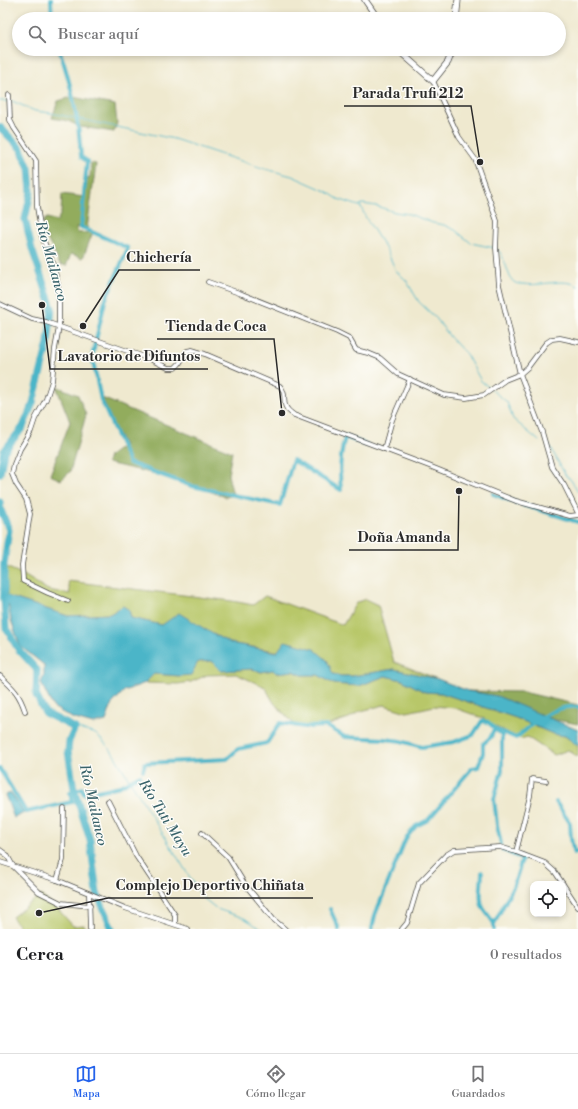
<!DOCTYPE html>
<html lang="es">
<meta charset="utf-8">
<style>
:root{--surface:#fff;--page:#f2f2f2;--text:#202124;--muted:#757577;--line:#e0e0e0;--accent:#2563eb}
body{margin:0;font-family:"Libre Bodoni",serif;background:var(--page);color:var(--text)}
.controls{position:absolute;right:12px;bottom:12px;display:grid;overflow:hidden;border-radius:8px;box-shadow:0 2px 6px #0003}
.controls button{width:36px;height:36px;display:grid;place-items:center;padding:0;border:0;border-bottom:1px solid var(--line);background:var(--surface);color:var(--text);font:20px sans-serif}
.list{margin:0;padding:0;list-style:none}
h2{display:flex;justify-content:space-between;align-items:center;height:52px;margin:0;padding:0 16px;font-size:17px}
h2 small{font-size:13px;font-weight:400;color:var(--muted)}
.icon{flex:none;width:22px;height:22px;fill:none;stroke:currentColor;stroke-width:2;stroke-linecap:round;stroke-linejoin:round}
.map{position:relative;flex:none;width:578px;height:929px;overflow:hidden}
.search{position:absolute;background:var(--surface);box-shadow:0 2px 6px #0003;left:12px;right:12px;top:12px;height:44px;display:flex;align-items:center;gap:10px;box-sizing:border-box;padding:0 14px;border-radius:22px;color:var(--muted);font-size:15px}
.sheet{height:124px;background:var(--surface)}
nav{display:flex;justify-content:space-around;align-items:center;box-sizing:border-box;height:56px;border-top:1px solid var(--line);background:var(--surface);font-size:11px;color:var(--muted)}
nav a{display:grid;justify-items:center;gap:2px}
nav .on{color:var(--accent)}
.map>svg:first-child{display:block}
.green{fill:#b8c769;stroke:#72794a}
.forest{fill:#92ac5d;stroke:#5e6c44}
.water{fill:#4bb5c8;stroke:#3b707a}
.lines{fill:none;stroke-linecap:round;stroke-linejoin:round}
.stream{stroke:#4bb5c8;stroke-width:1}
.canal{stroke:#4bb5c8;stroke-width:4}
.river{stroke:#4bb5c8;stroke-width:7}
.minor-casing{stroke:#484844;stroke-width:5.5}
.secondary-casing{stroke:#484844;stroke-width:7}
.minor{stroke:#fff;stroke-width:4}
.secondary{stroke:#fff;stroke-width:5.5}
.labels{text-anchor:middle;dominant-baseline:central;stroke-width:3;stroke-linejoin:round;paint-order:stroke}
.water-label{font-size:14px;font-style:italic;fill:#38626a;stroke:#fdfcf7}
.leader{fill:none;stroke:#2b2b2b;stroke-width:1.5}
.callout-dot{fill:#2b2b2b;stroke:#fdfcf7;stroke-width:1.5}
.callout-label{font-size:14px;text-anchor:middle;font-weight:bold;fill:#2b2b2b;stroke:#fdfcf7;stroke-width:3;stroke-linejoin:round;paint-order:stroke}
</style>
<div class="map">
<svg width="578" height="929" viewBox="0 0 578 929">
<rect width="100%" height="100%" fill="#fdfcf7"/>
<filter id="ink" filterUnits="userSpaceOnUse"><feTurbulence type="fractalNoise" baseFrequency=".025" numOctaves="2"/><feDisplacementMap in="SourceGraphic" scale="8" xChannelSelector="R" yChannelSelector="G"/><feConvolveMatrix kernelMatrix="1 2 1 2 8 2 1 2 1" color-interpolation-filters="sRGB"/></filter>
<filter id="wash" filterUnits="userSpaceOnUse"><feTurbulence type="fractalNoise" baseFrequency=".012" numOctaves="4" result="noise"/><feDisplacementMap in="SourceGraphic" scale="16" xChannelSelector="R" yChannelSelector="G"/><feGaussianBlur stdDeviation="0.9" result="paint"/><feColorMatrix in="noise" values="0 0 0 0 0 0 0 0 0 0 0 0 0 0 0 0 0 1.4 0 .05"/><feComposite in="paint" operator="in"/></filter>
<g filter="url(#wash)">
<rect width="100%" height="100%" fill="#efe9cf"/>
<g class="green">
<polygon points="6,567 22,574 48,590 70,594 68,581 232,601 253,605 265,596 343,625 356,603 365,599 378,605 394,662 438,679 394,669 353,676 341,676 332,674 327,660 230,643 213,634 162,625 131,618 129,610 123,606 110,614 68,616 7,596"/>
<polygon points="212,661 221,671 252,669 261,672 273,670 276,673 293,671 302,675 318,675 334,684 359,686 385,676 402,680 425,692 441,693 516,718 553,734 565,736 578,746 578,757 568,750 554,755 527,737 521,739 494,726 483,718 455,708 434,706 407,712 384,705 361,711 349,718 326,726 305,727 295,725 274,703 265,687 236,674 207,675 191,682 178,684 145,683 154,674 180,676 198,662"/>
<polygon points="41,895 57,908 73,926 84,925 84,929 21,929 12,917"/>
</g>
<g class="forest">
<polygon points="72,97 115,105 117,123 114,132 81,127 68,121 52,118 58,101"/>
<polygon points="91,163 96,164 87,229 76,227 78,233 93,232 83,258 71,254 66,266 60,264 44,233 43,221 47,218 57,221 61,213 62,194 84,197 87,178 90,177"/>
<polygon points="56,386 78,395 86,415 70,472 61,480 50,475 70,422"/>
<polygon points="102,398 232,452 228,475 233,495 226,497 169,477 107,463 109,456 124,445 115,429"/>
<polygon points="468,691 523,692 578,705 578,724 546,718 497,696"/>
</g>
<g class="water">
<polygon points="7,596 68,616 110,614 123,606 129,610 131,618 162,625 179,613 213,634 230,643 277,652 285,641 314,649 327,660 333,674 341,676 353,676 394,669 438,679 468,691 497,696 578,730 578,746 565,736 553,734 516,718 441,693 425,692 402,680 385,676 359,686 334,684 318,675 302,675 293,671 276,673 273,670 261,672 252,669 221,671 212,661 198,662 191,675 180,676 154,674 145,683 124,691 112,704 106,721 93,724 72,718 53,707 41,683 44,675 44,665 20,646 11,620"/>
<polygon points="11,793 24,813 14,818 5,795"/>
</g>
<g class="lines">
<g class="stream">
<polyline points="0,101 9,101"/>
<polyline points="12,101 35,111 51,113 174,139 262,168 292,176 326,191 338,199 359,206 361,207 366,218 387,251 396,271 406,280 419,302 436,318 450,337 466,354 481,381 491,389"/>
<polyline points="360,205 363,204 376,206 395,212 409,214 433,223 444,225 455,230 471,243 495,248"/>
<path d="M497,249C506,257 508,279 514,282C516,284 520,284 523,284C540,287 564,277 578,286"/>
<polyline points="493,391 507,402 513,419 539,441"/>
<polyline points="549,445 556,458 566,476 571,480 578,492"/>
<polyline points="75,728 96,734 111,750 202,897 217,909 244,918 261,929"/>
</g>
<g class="canal">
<polyline points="51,0 52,19"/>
<path d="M59,49C71,83 79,121 81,157L87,161L81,227L128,248L105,301L92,357L101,400L129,463L192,486L280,505L293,460L341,490C339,471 340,455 345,437L367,445"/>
<polyline points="493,494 516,503"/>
<polyline points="523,505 578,522"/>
<path d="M500,731L516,738C534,723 553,704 578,707"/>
<polyline points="0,769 26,812 72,802 70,793 82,788 84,794 120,786 140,775"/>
<polyline points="143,770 145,763 227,759 238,749 267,743 280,723 305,727 326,726 345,737 385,739 401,741 422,747 454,742 473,735 482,721 488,722 502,735 502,770 494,799 497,825 501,844"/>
<polyline points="556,802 570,823 571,839 574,853 578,851"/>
<path d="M482,872C482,883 478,898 483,908C487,914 491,918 494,924"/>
<polyline points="330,909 339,929"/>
<polyline points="372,929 375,915 406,838 416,826 428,820 472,768 478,767 483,753 483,744 491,737 493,731 496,730"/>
<polyline points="494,929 494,924 514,885 522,859 503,850"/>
</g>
<g class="river">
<polyline points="0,127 21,149 29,168 31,192 25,219 32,249 52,308 48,343 33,403 23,427 4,451 0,473"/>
<polyline points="0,502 1,510 9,530 4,564 4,598 6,628 18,649 37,670 36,695 45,713 75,728 69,741 68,751 74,789 90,840 97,893 112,929"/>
<polyline points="4,598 15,603"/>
</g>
</g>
</g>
<g filter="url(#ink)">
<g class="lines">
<defs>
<g id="minor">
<polyline points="433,81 459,137 475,159 497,221 496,248 499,285 520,374 542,432 552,467 564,485 578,513"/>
<polyline points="9,95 10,120 14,128 36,161 37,207 42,237 53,263 58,285 59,303 59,327 55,349 52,381 46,399 35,419 31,431 20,449 14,464 12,474 16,484 26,499 30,514 22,565 23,581 48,593 68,601"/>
<polyline points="208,282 242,294 337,332 349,338 356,350 368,353 380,358 398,374 444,395 466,398 484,395 505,380 520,374 528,367 546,343 552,339 560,338 578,342"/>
<path d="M0,304L32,319L46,322L150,359L168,368H175L179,364L187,351L192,350L205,354L280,386C290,397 277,404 294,415L429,466L516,501L570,516L578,515"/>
<polyline points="384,449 392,420 410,379"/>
<path d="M0,676C13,688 19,693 25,711"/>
<polyline points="108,801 136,856 175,915 175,924"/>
<polyline points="202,833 228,857 244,883 273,919 285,929"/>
<polyline points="0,850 7,855 13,866 39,892 61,903 90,906"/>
<polyline points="516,852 530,796 532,779 546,781"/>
<polyline points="0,862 57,880 125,908 188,929"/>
<polyline points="57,880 63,860 64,809"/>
<polyline points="563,884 578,907"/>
<polyline points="89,894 90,929"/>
<polyline points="402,929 407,923 419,883 446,855 454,850 500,847 516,852 545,863 555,872 563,884"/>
</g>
<g id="secondary">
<polyline points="365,0 378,19"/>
<polyline points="456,19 458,0"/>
<polyline points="397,49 433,81 448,62 453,49"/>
</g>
</defs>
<use href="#minor" class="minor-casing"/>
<use href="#secondary" class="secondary-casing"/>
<use href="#minor" class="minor"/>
<use href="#secondary" class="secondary"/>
</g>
</g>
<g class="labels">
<g class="water-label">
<text transform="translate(51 261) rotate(74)">Río Mailanco</text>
<text transform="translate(93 805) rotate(77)">Río Mailanco</text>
<text transform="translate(165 818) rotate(58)">Río Tuti Mayu</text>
</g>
</g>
<path class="leader" d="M480 162L471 106H344M83 326L119 270H200M282 413L274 339H157M42 305L50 369H208M459 491L458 550H349M39 913L108 898H313"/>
<g class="callout-dot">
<circle cx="480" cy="162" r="4"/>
<circle cx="83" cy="326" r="4"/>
<circle cx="282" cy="413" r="4"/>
<circle cx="42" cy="305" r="4"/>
<circle cx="459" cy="491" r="4"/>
<circle cx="39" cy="913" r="4"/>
</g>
<g class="callout-label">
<text x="408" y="98">Parada Trufi 212</text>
<text x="159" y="262">Chichería</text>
<text x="216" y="331">Tienda de Coca</text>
<text x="129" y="361">Lavatorio de Difuntos</text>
<text x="404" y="542">Doña Amanda</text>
<text x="210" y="890">Complejo Deportivo Chiñata</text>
</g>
</svg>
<div class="controls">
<button><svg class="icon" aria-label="locate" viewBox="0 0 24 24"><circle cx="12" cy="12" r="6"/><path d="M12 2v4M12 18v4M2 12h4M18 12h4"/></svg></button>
</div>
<div class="search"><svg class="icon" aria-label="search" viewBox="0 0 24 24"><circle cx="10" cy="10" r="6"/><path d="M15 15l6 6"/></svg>Buscar aquí</div>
</div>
<section class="sheet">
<h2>Cerca<small>0 resultados</small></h2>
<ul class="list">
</ul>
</section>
<nav>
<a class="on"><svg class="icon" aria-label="map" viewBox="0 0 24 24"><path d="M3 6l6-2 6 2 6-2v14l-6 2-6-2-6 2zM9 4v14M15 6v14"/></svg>Mapa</a>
<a><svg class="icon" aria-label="directions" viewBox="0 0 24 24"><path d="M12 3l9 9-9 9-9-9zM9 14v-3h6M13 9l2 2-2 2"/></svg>Cómo llegar</a>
<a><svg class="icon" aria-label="saved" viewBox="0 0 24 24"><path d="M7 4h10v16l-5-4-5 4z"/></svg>Guardados</a>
</nav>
